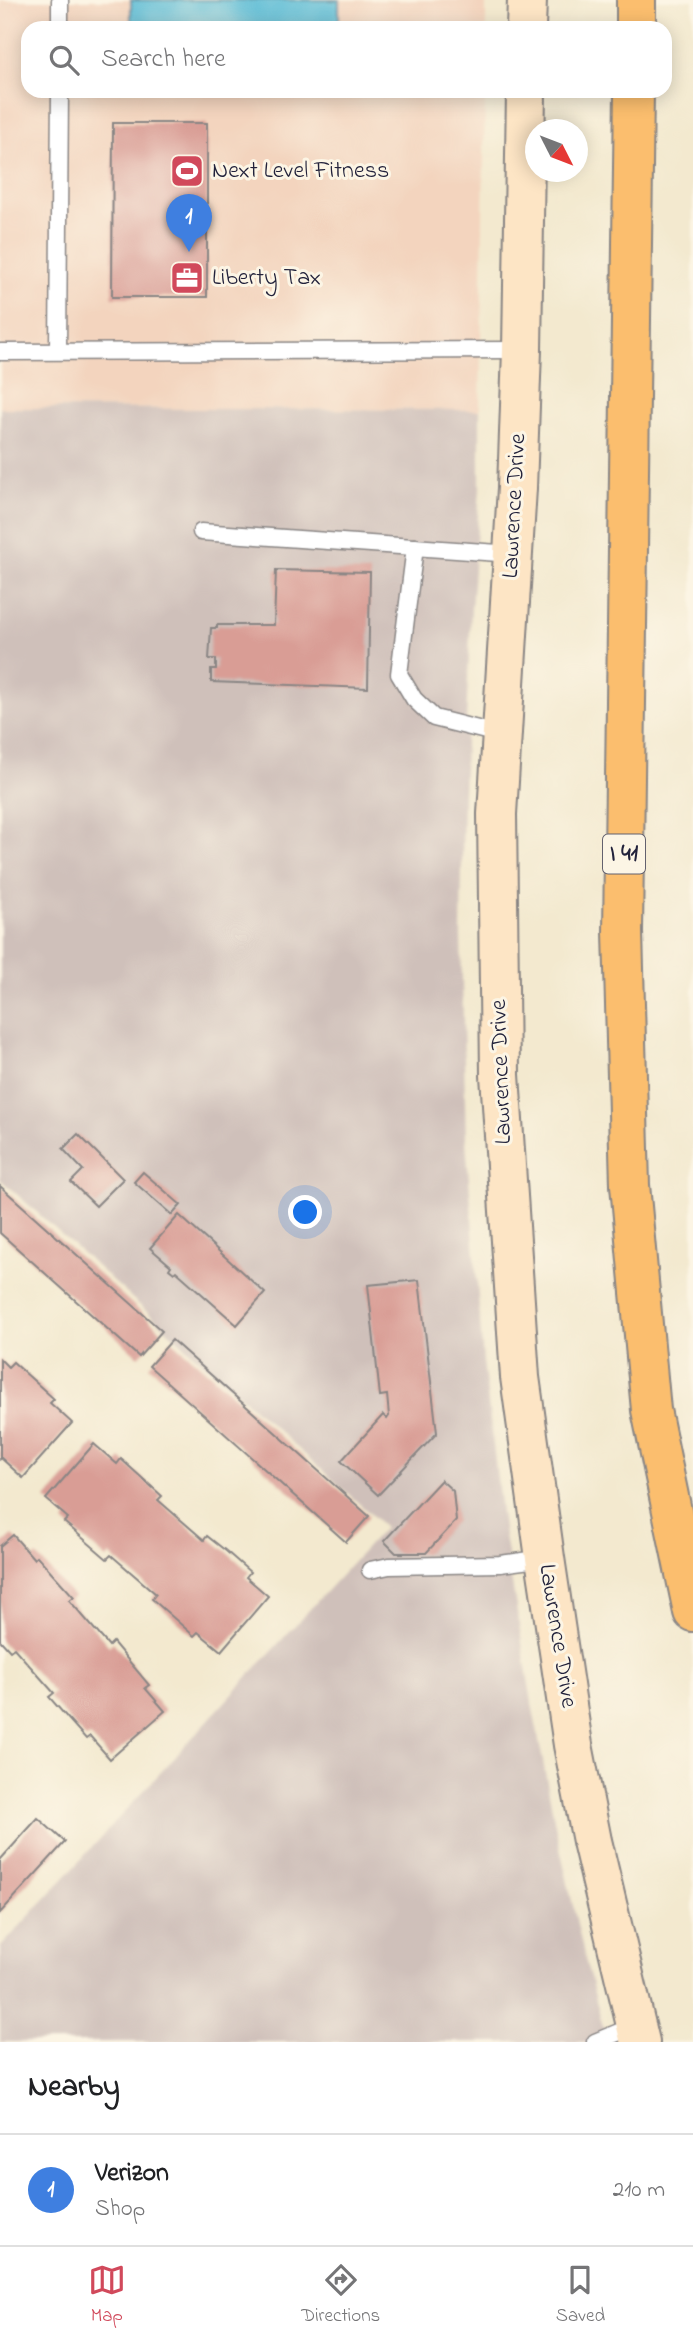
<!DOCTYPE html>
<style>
:root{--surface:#fff;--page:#f2f2f2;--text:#202124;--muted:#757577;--line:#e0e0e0;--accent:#d1495b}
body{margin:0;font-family:"Indie Flower",sans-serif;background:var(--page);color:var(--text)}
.compass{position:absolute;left:525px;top:119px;width:63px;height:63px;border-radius:50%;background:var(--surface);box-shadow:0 4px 18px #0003;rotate:132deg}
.you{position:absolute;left:306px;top:1213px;width:24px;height:24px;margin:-18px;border:5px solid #fff;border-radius:50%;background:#1a73e8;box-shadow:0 0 0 10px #1a73e833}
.badge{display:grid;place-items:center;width:46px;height:46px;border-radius:50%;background:var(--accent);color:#fff;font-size:23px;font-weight:700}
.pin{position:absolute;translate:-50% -58px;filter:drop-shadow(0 2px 4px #0008)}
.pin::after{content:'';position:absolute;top:37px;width:24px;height:21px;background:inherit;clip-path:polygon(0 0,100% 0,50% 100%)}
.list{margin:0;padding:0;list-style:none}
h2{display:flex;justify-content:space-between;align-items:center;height:91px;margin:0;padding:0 28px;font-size:30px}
h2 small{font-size:23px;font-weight:400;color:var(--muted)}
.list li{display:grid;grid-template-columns:46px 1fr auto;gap:21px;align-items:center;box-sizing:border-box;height:112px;padding:0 28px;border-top:2px solid var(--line)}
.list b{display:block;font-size:26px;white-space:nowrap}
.list p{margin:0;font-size:23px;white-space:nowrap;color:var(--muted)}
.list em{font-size:23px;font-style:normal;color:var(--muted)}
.icon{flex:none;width:38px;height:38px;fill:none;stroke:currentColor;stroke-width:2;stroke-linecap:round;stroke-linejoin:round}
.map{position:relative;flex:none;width:693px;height:2042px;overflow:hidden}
.search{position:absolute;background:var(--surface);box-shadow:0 4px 18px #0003;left:21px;right:21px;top:21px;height:77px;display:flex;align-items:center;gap:18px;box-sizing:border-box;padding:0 24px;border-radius:21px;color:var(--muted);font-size:26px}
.sheet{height:203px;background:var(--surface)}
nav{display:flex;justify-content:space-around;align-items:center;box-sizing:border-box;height:98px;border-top:2px solid var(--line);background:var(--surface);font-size:19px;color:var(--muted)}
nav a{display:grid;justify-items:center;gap:4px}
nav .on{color:var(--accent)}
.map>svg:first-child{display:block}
.built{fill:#f3d4be}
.industrial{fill:#cfc0ba}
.water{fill:#58bbd6;stroke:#3d6e88;stroke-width:2}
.building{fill:#d99d95}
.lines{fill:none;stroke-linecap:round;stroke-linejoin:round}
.service-casing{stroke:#8a8685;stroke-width:19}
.secondary-casing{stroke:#8a8685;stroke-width:42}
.motorway-casing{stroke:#8a8685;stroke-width:42}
.service{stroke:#fff;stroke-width:16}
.secondary{stroke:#fde5c5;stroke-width:38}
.motorway{stroke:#fbbe6e;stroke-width:38}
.labels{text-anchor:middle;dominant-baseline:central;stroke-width:6;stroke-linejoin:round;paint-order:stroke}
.shield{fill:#fcf5e5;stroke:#63616e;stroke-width:2}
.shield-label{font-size:23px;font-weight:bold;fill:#22223b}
.poi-label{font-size:24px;fill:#22223b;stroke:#fcf5e5;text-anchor:start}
.street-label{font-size:24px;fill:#22223b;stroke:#fcf5e5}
</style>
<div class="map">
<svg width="693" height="2042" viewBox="0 0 693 2042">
<rect width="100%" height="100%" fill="#fcf5e5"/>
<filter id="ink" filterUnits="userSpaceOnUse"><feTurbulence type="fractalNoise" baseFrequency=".0143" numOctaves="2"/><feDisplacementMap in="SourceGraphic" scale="14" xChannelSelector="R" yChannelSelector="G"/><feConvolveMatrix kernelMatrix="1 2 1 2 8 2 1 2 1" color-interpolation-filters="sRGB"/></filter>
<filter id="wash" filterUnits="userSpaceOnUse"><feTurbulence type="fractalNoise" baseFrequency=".00686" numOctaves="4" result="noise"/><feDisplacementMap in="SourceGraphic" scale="28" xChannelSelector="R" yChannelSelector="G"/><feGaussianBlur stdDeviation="1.57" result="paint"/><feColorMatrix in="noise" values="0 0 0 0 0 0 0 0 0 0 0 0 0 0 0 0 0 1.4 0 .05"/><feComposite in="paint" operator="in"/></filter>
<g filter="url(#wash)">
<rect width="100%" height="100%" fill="#f3e9cf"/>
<polygon class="built" points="0,0 486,0 486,28 28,28 28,91 485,91 480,410 0,408"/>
<polygon class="industrial" points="0,408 480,410 480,489 471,609 463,792 461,935 466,1141 483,1361 503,1529 533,1709 556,1830 585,1959 607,2042 0,2042 0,1948 385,1527 0,1179"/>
<rect class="water" x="131" y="0" width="208" height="28"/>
<g id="blocks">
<g class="building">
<polygon points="113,123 207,123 207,297 112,297"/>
<polygon points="276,570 370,572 368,688 211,682 211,669 216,669 216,659 209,659 211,628 217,628 217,625 274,625"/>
<polygon points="78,1134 123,1179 96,1206 71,1182 83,1170 63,1149"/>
<polygon points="143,1172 181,1205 172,1215 134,1182"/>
<polygon points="0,1186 162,1331 139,1357 0,1233"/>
<polygon points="179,1215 265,1293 237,1325 176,1271 174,1273 169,1269 171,1266 150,1248"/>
<polygon points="419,1280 437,1433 378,1495 341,1461 383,1415 387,1419 389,1416 387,1395 380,1396 368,1285"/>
<polygon points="172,1340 369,1516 346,1542 149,1366"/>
<polygon points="0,1359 8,1367 13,1362 54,1399 50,1403 72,1423 23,1478 1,1458 0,1459"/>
<polygon points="94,1444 117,1464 121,1459 162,1496 158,1500 204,1540 207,1536 226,1551 250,1572 246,1577 268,1596 221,1651 198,1632 194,1636 152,1599 156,1594 111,1555 107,1559 64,1522 68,1518 46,1499"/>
<polygon points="441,1480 453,1491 456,1521 426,1553 396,1553 384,1541"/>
<polygon points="13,1535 34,1559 37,1556 74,1597 69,1600 109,1646 113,1642 149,1685 145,1688 165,1711 110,1759 90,1736 86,1739 71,1722 49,1697 54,1693 14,1648 10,1651 0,1640 0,1546"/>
<polygon points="38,1818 65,1842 0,1913 0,1860"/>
</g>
</g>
</g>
<g filter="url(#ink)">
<use href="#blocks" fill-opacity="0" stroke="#8a8685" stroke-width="2"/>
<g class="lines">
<defs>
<g id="service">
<polyline points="60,28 60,0"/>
<polyline points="58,351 60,91"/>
<polyline points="0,352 522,350"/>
<polyline points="201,532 513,554"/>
<polyline points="415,547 399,674 414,699 434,718 502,735"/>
<polyline points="370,1570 389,1566 500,1564 545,1558"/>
<polyline points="595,2042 636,2025"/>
</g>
<g id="secondary">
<polyline points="526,28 527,0"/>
<polyline points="526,91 522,350 517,488 497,814 500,1075 520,1377 545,1558 573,1745 592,1841 640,2042"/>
</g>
<g id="motorway">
<polyline points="636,28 636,0"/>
<polyline points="634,91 623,932 630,1185 651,1410 693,1612"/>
</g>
</defs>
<use href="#service" class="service-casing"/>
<use href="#secondary" class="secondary-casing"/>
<use href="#motorway" class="motorway-casing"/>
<use href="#service" class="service"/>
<use href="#secondary" class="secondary"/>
<use href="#motorway" class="motorway"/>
</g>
</g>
<defs>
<symbol id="stadium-square" viewBox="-11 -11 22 22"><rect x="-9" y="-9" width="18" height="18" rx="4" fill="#d1495b" stroke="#fcf5e5"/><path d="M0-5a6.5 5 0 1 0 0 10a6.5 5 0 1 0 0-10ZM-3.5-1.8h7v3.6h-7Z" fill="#fff"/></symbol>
<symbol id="office-square" viewBox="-11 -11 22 22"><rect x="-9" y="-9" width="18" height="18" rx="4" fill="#d1495b" stroke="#fcf5e5"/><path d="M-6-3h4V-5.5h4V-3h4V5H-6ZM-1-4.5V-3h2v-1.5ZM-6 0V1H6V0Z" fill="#fff"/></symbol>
</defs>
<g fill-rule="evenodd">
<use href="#stadium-square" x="168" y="152" width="38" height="38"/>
<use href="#office-square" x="168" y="259" width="38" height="38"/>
</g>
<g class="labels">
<rect class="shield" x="603" y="834.5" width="42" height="39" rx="5"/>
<g class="shield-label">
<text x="624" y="854">I 41</text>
</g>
<g class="poi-label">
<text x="212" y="171">Next Level Fitness</text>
<text x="212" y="278">Liberty Tax</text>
</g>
<g class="street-label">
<text transform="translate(515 506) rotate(-87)">Lawrence Drive</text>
<text transform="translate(502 1072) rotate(-92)">Lawrence Drive</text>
<text transform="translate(557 1636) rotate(81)">Lawrence Drive</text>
</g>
</g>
</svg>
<svg class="compass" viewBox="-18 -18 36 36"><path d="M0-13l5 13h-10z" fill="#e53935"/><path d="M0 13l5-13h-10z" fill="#757577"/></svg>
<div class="you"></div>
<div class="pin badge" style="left:189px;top:252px;background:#3f7fe0">1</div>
<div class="search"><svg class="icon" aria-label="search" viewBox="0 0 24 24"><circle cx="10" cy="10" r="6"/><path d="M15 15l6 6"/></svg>Search here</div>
</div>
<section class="sheet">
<h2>Nearby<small></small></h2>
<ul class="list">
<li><span class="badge" style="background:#3f7fe0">1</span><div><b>Verizon</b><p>Shop</p></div><em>210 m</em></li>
</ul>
</section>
<nav>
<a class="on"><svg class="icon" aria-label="map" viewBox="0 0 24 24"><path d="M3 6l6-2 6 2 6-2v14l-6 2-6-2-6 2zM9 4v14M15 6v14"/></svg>Map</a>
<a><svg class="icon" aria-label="directions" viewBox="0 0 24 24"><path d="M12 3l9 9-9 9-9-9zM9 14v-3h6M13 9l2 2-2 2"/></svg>Directions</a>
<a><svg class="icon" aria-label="saved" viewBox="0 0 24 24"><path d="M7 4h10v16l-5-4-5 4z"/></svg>Saved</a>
</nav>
